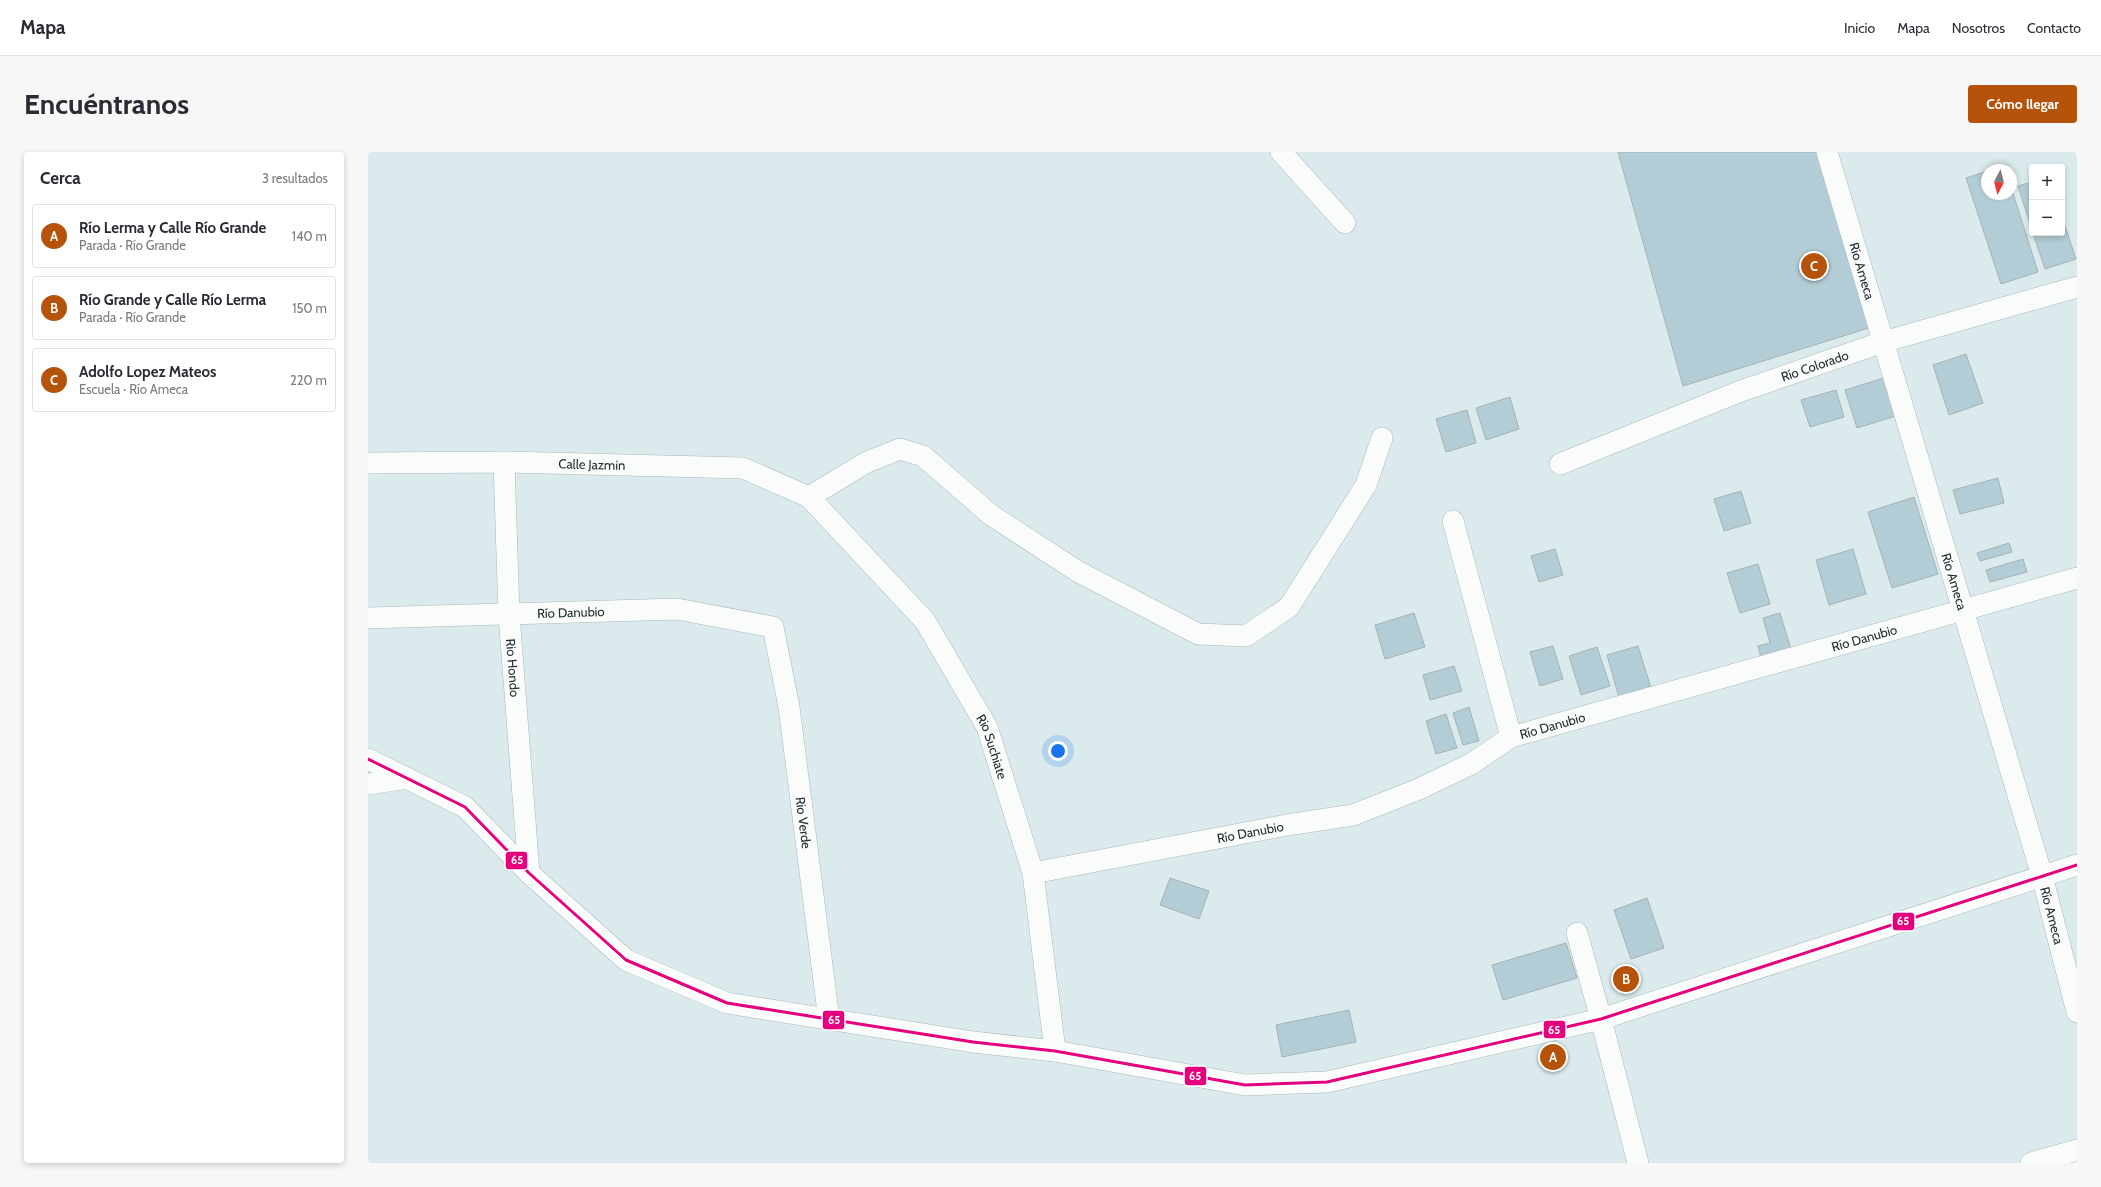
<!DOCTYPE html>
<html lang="es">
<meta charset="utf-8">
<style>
:root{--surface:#fff;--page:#f7f7f7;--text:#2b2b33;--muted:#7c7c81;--line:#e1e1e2;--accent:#b45309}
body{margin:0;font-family:Cabin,sans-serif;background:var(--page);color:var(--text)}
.controls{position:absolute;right:12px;top:12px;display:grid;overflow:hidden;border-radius:4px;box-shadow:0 2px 6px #0003}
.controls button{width:36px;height:36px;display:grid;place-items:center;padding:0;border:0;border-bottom:1px solid var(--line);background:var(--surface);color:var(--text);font:20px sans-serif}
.compass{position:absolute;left:1613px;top:12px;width:36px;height:36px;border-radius:50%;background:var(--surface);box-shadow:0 2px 6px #0003;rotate:187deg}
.you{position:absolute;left:690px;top:599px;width:14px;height:14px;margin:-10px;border:3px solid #fff;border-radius:50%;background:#1a73e8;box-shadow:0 0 0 6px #1a73e833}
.badge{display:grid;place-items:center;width:26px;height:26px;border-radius:50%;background:var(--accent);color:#fff;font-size:13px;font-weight:700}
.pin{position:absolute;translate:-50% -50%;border:2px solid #fff;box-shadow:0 1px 4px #0006}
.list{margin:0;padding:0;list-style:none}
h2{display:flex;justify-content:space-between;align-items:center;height:52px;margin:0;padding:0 16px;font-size:17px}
h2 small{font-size:13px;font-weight:400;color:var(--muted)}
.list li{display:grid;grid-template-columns:26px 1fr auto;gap:12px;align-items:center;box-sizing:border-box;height:64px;margin:0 8px 8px;padding:0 8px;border:1px solid var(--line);border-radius:4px}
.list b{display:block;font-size:15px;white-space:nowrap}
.list p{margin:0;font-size:13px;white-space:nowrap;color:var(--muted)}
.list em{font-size:13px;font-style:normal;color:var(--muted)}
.map{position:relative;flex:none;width:1709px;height:1011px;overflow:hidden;border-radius:4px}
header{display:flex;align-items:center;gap:24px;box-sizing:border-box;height:56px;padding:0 20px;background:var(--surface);border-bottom:1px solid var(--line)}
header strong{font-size:19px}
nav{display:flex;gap:22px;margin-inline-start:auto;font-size:14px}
.intro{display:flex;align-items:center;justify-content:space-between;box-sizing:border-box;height:96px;padding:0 24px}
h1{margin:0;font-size:28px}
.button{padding:10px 18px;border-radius:4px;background:var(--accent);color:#fff;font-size:14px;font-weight:700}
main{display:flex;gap:24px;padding:0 24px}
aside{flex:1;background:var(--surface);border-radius:4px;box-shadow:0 2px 6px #0003}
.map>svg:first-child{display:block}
.building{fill:#b3cdd6;stroke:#a7b2b5}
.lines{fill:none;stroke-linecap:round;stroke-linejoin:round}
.street-casing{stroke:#aab6b8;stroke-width:22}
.street{stroke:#fafcfc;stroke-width:21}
.bus-1-casing{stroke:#fff;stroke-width:6}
.bus-1{stroke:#e5007d;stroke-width:3}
.labels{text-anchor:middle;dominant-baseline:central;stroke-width:4;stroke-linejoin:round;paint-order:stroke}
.street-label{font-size:13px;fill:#232e30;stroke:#fff}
.line-badge{stroke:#fff;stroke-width:1.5}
.badge-label{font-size:11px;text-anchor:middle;font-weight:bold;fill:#fff}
</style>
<header>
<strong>Mapa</strong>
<nav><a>Inicio</a><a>Mapa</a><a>Nosotros</a><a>Contacto</a></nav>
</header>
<div class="intro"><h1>Encuéntranos</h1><a class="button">Cómo llegar</a></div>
<main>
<aside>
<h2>Cerca<small>3 resultados</small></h2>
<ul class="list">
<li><span class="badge">A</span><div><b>Río Lerma y Calle Río Grande</b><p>Parada · Río Grande</p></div><em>140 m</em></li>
<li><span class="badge">B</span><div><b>Río Grande y Calle Río Lerma</b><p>Parada · Río Grande</p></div><em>150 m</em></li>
<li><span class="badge">C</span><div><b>Adolfo Lopez Mateos</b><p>Escuela · Río Ameca</p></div><em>220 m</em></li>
</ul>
</aside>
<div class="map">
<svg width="1709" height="1011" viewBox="0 0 1709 1011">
<rect width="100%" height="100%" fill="#dbebed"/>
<g class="building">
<polygon points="1250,0 1450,0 1501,176 1315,234"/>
<polygon points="1619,19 1619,42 1643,42 1643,35 1670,120 1633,132 1598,26"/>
<polygon points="1664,30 1664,78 1650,34"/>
<polygon points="1694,65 1708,107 1677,117 1665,81 1694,81"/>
<polygon points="1598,202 1615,251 1581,263 1565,213"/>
<polygon points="1519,225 1531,263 1489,276 1477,238"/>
<polygon points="1468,238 1476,265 1442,275 1433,248"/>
<polygon points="1142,245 1151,277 1118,288 1108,256"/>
<polygon points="1099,258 1108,291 1078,300 1068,267"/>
<polygon points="1630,326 1636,351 1592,362 1585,338"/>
<polygon points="1373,339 1383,371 1356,379 1346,347"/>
<polygon points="1546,345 1570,422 1524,436 1500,360"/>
<polygon points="1641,391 1644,400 1612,409 1609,401"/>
<polygon points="1187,397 1195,423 1171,430 1163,404"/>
<polygon points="1485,397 1498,442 1461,453 1448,408"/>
<polygon points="1655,407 1659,420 1622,430 1618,418"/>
<polygon points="1390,412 1402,452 1372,461 1359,421"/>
<polygon points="1046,461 1057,495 1017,507 1007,473"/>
<polygon points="1412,461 1423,497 1393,506 1390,494 1402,491 1395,466"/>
<polygon points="1185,494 1195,527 1172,534 1162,500"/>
<polygon points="1270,494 1284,539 1252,549 1239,503"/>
<polygon points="1229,495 1242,534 1213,543 1201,504"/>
<polygon points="1086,514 1094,539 1062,548 1055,523"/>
<polygon points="1101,555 1111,589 1095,593 1085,561"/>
<polygon points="1078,562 1089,596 1068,602 1058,569"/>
<polygon points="802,726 841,739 831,767 792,753"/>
<polygon points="1279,746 1296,796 1263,807 1246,758"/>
<polygon points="1198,791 1209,826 1135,848 1124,813"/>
<polygon points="981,858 988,890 914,905 908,873"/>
</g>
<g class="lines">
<defs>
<g id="street">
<polyline points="913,0 977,71"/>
<path id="s1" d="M1459,0L1674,724L1709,860"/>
<path id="s2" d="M136,310L141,463L161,721"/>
<path id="s3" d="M0,311L136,310L375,316L441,345L557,469L619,575L665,721L687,899"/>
<path id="s4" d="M1192,312L1373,239L1515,190L1709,135"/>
<polyline points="441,345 499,310 532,297 555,304 623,363 709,419 830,482 878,484 921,455 998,333 1014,286"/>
<polyline points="1085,369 1143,585"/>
<path id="s5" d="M0,466L309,457L405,475L421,555L461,868"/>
<polyline points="0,607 97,655 161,721 258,808 359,851 605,890 687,899 877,933 959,930 1233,867 1709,713"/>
<polyline points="0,632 39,626"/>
<path id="s6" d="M665,721L919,673L985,663L1051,637L1103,612L1143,585L1709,426"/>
<polyline points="1209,781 1233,867 1270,1011"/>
<polyline points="1663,1011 1709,998"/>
</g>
</defs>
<use href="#street" class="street-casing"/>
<use href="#street" class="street"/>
<defs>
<polyline id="bus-1" points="0,607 97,655 161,721 258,808 359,851 605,890 687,899 877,933 959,930 1233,867 1709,713"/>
</defs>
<use href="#bus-1" class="bus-1-casing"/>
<use href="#bus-1" class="bus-1"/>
</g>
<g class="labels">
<g class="street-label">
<text stroke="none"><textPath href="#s1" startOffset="124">Río Ameca</textPath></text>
<text stroke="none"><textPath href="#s4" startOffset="273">Río Colorado</textPath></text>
<text stroke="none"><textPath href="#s3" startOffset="224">Calle Jazmin</textPath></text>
<text stroke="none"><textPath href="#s1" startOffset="448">Río Ameca</textPath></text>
<text stroke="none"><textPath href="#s5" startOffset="203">Río Danubio</textPath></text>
<text stroke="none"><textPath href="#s6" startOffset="869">Río Danubio</textPath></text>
<text stroke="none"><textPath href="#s2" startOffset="206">Rio Hondo</textPath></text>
<text stroke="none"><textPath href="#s6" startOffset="545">Río Danubio</textPath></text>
<text stroke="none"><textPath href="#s3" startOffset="760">Rio Suchiate</textPath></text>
<text stroke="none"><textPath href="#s5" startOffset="605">Rio Verde</textPath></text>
<text stroke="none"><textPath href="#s6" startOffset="221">Río Danubio</textPath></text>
<text stroke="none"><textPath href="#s1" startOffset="796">Río Ameca</textPath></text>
</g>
</g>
<g class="line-badge">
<rect x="137" y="699" width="23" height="19" rx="4" fill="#e5007d"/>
<rect x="1524" y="760" width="23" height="19" rx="4" fill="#e5007d"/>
<rect x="454" y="858" width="23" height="20" rx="4" fill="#e5007d"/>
<rect x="1175" y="868" width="23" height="19" rx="4" fill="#e5007d"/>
<rect x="816" y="914" width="23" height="20" rx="4" fill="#e5007d"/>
</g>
<g class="badge-label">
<text x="149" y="712">65</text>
<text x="1535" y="773">65</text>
<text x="466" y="872">65</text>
<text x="1186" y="882">65</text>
<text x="827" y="928">65</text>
</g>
</svg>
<div class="controls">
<button>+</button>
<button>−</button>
</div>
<svg class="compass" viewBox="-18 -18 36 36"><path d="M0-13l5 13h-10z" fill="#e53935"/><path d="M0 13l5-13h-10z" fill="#7c7c81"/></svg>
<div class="you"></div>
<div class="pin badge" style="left:1185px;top:905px">A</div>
<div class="pin badge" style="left:1258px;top:827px">B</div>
<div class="pin badge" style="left:1446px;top:114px">C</div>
</div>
</main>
